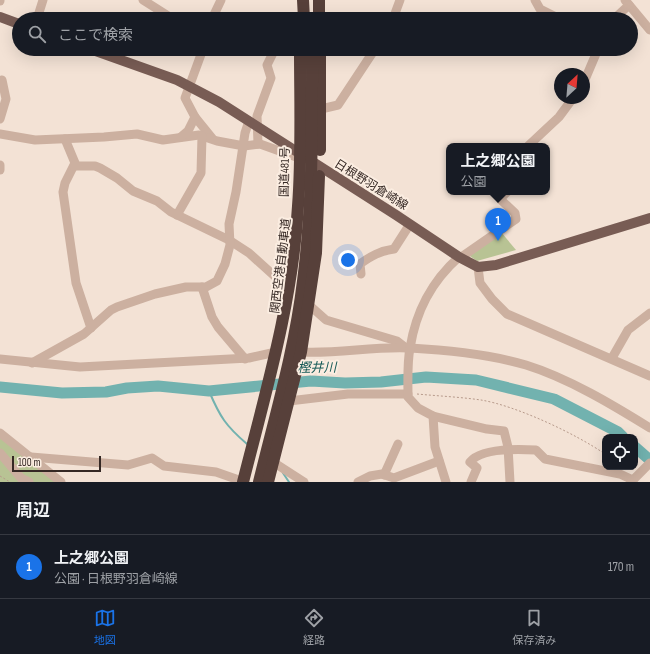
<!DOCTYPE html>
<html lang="ja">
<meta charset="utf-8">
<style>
:root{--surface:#171b24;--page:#242831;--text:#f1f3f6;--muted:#9ea1a6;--line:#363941;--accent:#1a73e8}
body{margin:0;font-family:"Sofia Sans Condensed","Noto Sans JP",sans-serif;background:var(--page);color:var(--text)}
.controls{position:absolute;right:12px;bottom:12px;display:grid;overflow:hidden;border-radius:8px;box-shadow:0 4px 16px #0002}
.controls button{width:36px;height:36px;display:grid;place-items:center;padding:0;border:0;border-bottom:1px solid var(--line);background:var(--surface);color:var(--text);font:20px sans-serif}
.compass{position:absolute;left:554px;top:68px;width:36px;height:36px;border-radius:50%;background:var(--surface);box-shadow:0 4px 16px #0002;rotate:26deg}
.scale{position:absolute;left:12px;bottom:10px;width:89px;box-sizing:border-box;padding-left:4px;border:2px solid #352824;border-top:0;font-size:11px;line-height:14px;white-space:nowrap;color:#352824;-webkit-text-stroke:3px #fbede1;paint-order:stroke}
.you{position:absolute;left:348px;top:260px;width:14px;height:14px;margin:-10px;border:3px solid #fff;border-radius:50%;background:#1a73e8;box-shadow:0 0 0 6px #1a73e833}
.badge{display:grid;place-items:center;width:26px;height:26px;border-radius:50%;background:var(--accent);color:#fff;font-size:13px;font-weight:700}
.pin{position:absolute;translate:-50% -33px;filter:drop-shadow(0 1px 2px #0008)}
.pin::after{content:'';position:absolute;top:21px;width:14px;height:12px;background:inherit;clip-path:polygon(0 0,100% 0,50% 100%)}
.popup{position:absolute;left:446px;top:143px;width:104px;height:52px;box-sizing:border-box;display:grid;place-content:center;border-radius:8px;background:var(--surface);filter:drop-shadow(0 1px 3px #0005);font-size:13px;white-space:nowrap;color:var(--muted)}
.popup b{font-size:15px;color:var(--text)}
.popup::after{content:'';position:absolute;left:50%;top:100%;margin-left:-8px;border:8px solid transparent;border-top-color:var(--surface)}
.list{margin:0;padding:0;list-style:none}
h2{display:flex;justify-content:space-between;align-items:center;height:52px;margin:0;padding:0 16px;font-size:17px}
h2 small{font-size:13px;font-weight:400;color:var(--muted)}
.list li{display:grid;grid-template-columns:26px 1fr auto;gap:12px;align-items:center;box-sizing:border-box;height:64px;padding:0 16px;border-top:1px solid var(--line)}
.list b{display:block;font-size:15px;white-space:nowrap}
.list p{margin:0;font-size:13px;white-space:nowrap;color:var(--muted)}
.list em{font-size:13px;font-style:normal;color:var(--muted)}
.icon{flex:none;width:22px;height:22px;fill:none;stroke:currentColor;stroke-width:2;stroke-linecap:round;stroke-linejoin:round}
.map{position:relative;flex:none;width:650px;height:482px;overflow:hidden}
.search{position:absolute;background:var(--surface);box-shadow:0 4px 16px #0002;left:12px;right:12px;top:12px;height:44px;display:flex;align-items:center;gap:10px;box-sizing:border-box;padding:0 14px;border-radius:22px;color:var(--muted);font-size:15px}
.sheet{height:116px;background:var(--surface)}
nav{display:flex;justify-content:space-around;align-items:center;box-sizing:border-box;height:56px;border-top:1px solid var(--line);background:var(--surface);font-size:11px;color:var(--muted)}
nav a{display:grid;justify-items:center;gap:2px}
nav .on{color:var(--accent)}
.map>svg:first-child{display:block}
.green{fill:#b8c394}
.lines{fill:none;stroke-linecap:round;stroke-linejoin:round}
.stream{stroke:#72b2af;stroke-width:2}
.river{stroke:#72b2af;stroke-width:11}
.path{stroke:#b79a8b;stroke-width:1;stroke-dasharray:2 2;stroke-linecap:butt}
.minor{stroke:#ccb0a0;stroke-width:9}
.major{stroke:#785c54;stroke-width:10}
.highway{stroke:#57403a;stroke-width:12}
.labels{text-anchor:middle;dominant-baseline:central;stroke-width:4;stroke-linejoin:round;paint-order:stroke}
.street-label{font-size:12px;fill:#352824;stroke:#fbede1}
.water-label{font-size:13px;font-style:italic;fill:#165a57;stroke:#fbede1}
</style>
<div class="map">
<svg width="650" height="482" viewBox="0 0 650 482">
<rect width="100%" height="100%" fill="#f3e2d5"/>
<g class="green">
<polygon points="501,232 516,250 477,261 467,254"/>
<polygon points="0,436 56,482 0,482"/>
</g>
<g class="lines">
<g class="stream">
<path d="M209,391C220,417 226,426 247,444"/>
<polyline points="283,473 289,482"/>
</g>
<g class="river">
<polyline points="0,387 62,393 106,392 127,388 158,386 209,391 311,381 345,383 381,382 426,377 476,380 554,399 618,432 623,437"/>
<polyline points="635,447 650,460"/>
</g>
<g class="path">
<path d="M417,394C438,396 460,397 481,400C517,406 576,434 605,454"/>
<polyline points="0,476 10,482"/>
</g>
<g class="minor">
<polyline points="143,0 173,19"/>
<polyline points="535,0 540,9 560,19"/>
<polyline points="625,0 650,30"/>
<polyline points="0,1 0,0"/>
<polyline points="37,19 43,0"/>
<polyline points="212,19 221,0"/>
<polyline points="393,19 400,0"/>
<polyline points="614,19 629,5"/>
<polyline points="203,49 185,98 195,117 212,138"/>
<polyline points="584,82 598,49"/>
<polyline points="321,109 338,105 375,49"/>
<polyline points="0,119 6,99 2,80"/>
<polyline points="0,134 35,140 104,137 137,134 163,140 199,135 217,141 244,146 260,144 299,158"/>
<polyline points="181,137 188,131 195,117"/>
<polyline points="65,139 75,163 65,183 63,192 76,283 91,328"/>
<polyline points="258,144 257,116 271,78 267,65 275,49"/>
<polyline points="528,146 559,117 573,98"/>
<polyline points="0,165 0,170"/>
<polyline points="74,166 95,166 100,168 117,178 133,191 157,201 171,212 229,240 249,253 280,281 289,283"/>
<polyline points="177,215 201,173 202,136"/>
<polyline points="460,258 516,219 515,213 501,200 502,197 507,192"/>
<polyline points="478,267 480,283 492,299 507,314 650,376"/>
<path d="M361,274L360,264C371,256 380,251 394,249L410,224"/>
<polyline points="202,287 212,317 218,327 245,359"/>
<polyline points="308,304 326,320 397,341 406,348"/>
<path d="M301,352C338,354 374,346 410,348C448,350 489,354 526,365C568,378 613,405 650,428"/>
<polyline points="612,358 628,330 650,313"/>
<polyline points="0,359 80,367 249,358 276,352"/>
<polyline points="32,363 84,334 111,310 117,307 155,294 186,287 206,287 217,281 225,264 230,245 229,224 236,192 245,133 249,121"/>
<polyline points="289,401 348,394 408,394"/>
<polyline points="433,416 487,429 504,431 508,447 510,482"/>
<polyline points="0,433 61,482"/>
<polyline points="0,453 21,478 29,482"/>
<polyline points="31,457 128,465 152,458 164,466 216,472 236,479"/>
<polyline points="273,462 304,482"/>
<polyline points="384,475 398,444"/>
<polyline points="358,482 370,476 382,474 394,478 439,461"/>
<path d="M446,482L435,447L433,416L418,408L408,397C408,381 407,364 410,348C416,311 431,282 459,257"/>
<path d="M471,482L477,468L470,462C481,448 519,449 536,450L545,459L620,474L633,480"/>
<polyline points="631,482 650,463"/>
</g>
<g class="major">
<polyline points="0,17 19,24"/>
<polyline points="90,49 177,80 219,102 396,215 459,257 478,267 496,265 650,218"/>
</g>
<g class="highway">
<polyline points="303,0 304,19"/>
<polyline points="319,0 319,19"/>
<polyline points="320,150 320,49"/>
<path d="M243,482C266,391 293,300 298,206C302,154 300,101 300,49"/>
<path d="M259,482C275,416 295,349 303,281C313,204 312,127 312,49"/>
<polyline points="268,482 301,352 316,253 319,176"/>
</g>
</g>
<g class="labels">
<g class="street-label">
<text transform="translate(285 172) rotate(-89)">国道481号</text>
<text transform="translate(371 185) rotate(32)">日根野羽倉崎線</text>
<text transform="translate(281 266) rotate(-83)">関西空港自動車道</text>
</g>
<g class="water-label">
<text transform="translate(317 368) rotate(-1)">樫井川</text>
</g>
</g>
</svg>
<div class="controls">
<button><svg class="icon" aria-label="locate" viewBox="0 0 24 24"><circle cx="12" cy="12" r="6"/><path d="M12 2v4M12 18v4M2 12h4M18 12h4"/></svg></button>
</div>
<svg class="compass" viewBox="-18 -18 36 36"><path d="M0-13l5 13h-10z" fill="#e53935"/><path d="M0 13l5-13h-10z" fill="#9ea1a6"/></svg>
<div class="scale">100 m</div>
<div class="you"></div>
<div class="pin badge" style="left:498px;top:241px">1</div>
<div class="popup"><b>上之郷公園</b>公園</div>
<div class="search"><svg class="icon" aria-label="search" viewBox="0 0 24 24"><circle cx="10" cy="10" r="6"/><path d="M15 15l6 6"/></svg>ここで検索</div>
</div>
<section class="sheet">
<h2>周辺<small></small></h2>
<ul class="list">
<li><span class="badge">1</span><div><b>上之郷公園</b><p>公園 · 日根野羽倉崎線</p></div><em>170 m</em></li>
</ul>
</section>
<nav>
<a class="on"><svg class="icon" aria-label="map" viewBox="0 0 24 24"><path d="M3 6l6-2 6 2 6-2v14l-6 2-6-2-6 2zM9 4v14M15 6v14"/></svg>地図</a>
<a><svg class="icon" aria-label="directions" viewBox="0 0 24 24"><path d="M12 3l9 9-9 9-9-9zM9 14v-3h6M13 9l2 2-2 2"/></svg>経路</a>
<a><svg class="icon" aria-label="saved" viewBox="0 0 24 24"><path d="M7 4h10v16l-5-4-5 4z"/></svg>保存済み</a>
</nav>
